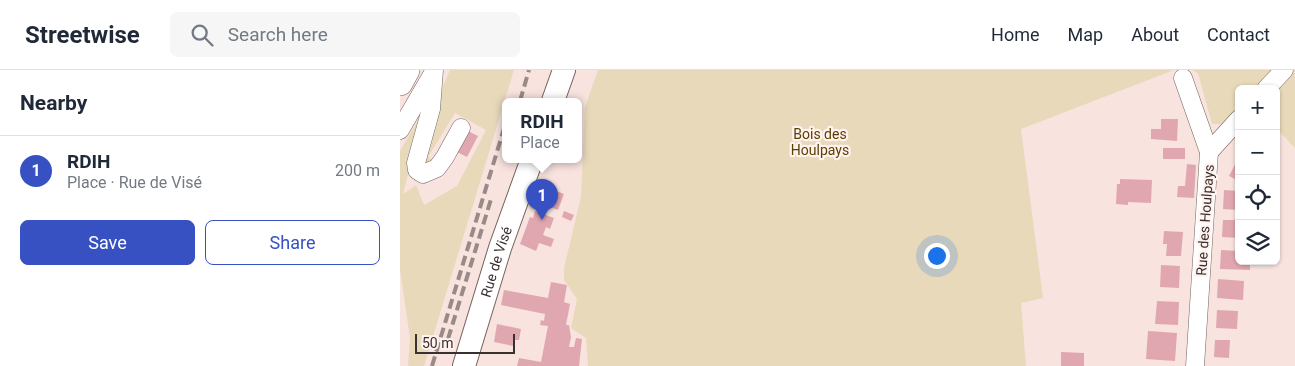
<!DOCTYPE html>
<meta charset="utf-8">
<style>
:root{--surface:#fff;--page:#f6f6f7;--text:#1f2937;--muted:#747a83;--line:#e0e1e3;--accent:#3751c3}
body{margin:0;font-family:Roboto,sans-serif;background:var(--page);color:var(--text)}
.controls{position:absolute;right:15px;top:15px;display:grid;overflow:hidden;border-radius:8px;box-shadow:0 1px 4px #0004}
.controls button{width:45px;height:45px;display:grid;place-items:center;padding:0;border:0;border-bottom:1px solid var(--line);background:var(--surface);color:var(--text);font:25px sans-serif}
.scale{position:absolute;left:15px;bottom:12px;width:100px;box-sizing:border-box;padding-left:5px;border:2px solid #39312f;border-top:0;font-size:14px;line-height:18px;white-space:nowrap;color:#39312f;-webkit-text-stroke:4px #fff2ef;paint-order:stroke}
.you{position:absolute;left:536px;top:185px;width:18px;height:18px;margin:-12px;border:4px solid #fff;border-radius:50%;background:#1a73e8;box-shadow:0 0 0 8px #1a73e833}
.badge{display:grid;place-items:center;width:32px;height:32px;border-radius:50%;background:var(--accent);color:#fff;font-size:16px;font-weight:700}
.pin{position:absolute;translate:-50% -41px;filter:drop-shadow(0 1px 2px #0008)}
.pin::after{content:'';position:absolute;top:26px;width:18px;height:15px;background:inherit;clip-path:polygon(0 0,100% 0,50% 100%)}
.popup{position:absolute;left:102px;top:28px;width:80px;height:65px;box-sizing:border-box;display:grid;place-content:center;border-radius:8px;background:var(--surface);filter:drop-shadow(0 1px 4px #0005);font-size:16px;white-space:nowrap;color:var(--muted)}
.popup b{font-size:19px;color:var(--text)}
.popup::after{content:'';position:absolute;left:50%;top:100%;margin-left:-10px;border:10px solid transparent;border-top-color:var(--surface)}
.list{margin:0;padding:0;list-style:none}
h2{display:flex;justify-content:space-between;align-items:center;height:65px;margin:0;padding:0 20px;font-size:21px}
h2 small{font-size:16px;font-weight:400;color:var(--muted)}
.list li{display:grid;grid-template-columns:32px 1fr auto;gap:15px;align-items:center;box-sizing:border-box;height:70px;padding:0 20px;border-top:1px solid var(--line)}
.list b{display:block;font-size:19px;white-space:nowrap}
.list p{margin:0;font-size:16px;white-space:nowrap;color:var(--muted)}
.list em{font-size:16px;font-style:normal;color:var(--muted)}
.actions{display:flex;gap:10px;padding:15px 20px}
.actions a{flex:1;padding:11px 0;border:1px solid var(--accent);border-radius:8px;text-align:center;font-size:18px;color:var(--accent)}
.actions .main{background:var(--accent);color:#fff}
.icon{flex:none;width:28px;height:28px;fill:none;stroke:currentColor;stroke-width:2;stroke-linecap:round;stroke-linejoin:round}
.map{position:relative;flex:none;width:895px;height:296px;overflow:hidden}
header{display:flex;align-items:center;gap:30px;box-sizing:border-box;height:70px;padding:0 25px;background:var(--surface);border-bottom:1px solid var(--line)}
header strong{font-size:24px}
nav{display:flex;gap:28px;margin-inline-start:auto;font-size:18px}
.search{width:350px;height:45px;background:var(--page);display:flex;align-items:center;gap:12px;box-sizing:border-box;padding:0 18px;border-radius:8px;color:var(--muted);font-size:19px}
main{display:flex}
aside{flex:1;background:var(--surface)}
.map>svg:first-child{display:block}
.green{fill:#e8d9bb}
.building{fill:#e1a7b0}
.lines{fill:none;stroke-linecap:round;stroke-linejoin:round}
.minor-casing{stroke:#74625e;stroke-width:19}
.major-casing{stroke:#74625e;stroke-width:24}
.highway-casing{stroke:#74625e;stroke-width:26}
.minor{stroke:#fff;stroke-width:18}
.major{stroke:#fff;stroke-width:22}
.highway{stroke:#fff;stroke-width:25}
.rail{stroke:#998a87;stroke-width:4;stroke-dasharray:10 5;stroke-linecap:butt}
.labels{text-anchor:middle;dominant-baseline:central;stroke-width:4.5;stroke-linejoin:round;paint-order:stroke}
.park-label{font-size:14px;fill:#5a4102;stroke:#fff2ef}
.street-label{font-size:14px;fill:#39312f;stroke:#fff2ef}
</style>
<header>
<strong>Streetwise</strong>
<div class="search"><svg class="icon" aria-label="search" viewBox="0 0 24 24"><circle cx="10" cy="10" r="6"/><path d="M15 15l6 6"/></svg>Search here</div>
<nav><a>Home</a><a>Map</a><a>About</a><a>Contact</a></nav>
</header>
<main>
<aside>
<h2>Nearby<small></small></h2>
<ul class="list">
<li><span class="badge">1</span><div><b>RDIH</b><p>Place · Rue de Visé</p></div><em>200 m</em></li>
</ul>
<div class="actions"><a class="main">Save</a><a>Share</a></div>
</aside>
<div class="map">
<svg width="895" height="296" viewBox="0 0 895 296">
<rect width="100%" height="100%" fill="#f8e3de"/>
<g class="green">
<polygon points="50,0 114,0 24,296 8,296 10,268 0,200 0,81 24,40 3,124 16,115 24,135 57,116 86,60 55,43 28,87 37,92 27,97 19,87 37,30"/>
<polygon points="198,0 774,0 621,59 643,228 621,233 626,296 188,296 186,268 171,258 177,229 164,210 164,198 181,127 185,37"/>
<polygon points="792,0 895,0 895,78 876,58 876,19 839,19 839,54 812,54 798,3"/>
</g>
<g class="building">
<polygon points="761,49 778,49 777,71 751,69 751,59 761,59"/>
<polygon points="66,60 78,66 67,87 55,81"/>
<rect x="763" y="78" width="22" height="11"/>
<polygon points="839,87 839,111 829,106"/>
<polygon points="787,94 796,95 794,128 777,127 778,116 785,116"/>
<polygon points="720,109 752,110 751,133 728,132 728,135 716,134 717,114 720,114"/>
<polygon points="146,117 164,124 158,140 137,132"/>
<polygon points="824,120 839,121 839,140 823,139"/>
<polygon points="135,141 154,148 150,159 146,157 143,165 154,169 151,177 139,173 136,181 120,174 130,147 133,148"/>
<polygon points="164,141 174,145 171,151 162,147"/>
<polygon points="823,150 839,150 839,168 822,167"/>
<polygon points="764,161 783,162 781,186 766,186 767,174 763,174"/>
<polygon points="821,180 839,181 839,191 850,191 850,200 820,199"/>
<polygon points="761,195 780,196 779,218 760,217"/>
<polygon points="818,209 844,211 843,230 817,228"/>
<polygon points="151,212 167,215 164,232 170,234 166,255 169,255 171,267 169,277 174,277 176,268 182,269 179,296 117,296 119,288 141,292 148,256 140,255 141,250 144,251 145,244 101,235 104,220 148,228"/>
<polygon points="757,231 779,232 778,255 755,254"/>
<polygon points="817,240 838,241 837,259 816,258"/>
<polygon points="97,254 121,259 119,270 114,270 113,276 94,272"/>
<polygon points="748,261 777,263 775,291 746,289"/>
<polygon points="815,270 830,270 829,288 814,287"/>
<polygon points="661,282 684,283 684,296 661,296"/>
</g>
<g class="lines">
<defs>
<g id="minor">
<polyline points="34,0 31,39 16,93 17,100 23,104 37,98 45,87 61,58"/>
<polyline points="783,8 809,82 795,296"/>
<polyline points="866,19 884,0"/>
<polyline points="0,60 32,5"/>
<polyline points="809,82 839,49"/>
</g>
<g id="major">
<polyline points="153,31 164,0"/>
<path id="s1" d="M64,296L100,178L132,89"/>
</g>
<polyline id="highway" points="0,13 7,0"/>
</defs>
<use href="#minor" class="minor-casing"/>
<use href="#major" class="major-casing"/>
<use href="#highway" class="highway-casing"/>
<use href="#minor" class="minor"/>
<use href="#major" class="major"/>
<use href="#highway" class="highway"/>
<g class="rail">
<polyline points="120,31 129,0"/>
<polyline points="48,269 92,126"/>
<polyline points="32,296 106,52"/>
</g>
</g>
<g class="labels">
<g class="park-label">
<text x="420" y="64">Bois des<tspan x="420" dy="16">Houlpays</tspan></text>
</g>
<g class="street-label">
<text transform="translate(805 150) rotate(-86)">Rue des Houlpays</text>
<text stroke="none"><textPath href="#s1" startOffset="109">Rue de Visé</textPath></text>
</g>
</g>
</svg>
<div class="controls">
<button>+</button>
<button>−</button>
<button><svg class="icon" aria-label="locate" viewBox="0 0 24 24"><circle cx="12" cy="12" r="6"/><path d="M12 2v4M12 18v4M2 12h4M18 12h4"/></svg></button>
<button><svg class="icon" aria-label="layers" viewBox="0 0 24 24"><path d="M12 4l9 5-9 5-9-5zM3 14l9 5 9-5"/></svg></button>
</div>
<div class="scale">50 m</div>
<div class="you"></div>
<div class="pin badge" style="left:142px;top:150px">1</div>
<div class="popup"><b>RDIH</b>Place</div>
</div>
</main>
